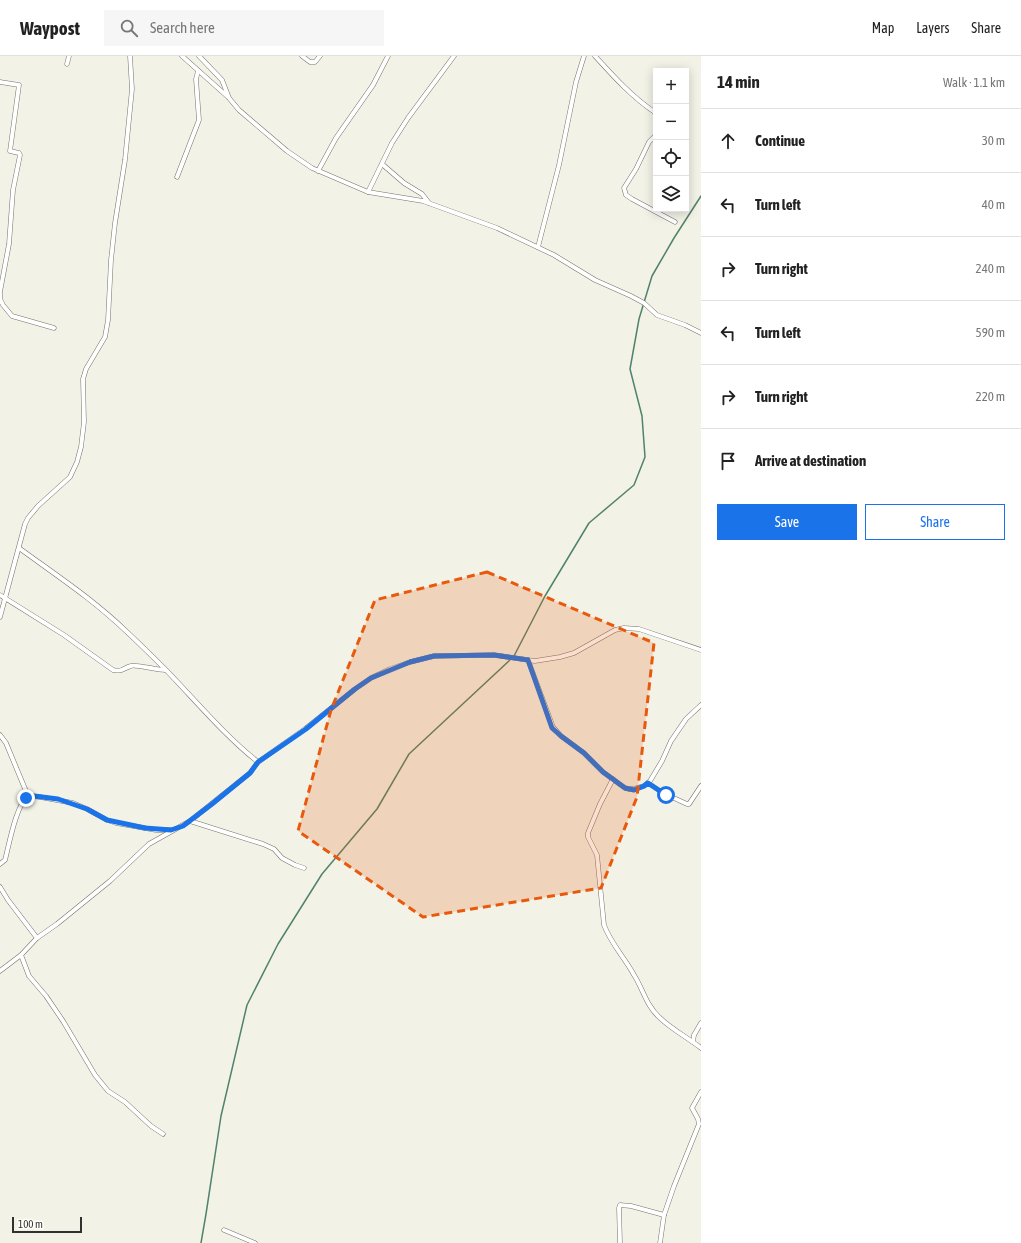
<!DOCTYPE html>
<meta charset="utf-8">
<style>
:root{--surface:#fff;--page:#f6f6f6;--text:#222;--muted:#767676;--line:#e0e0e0;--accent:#1a73e8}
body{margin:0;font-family:"Asap Condensed",sans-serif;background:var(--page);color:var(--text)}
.controls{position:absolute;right:12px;top:12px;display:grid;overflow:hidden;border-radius:0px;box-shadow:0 2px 10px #0003}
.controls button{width:36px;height:36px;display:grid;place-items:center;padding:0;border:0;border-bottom:1px solid var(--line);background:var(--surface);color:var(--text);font:20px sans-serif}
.scale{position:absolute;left:12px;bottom:10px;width:70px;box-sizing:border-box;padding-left:4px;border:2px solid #31312d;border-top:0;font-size:11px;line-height:14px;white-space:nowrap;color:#31312d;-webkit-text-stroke:3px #fffffb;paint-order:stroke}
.stop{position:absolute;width:12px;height:12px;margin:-9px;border:3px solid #1a73e8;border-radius:50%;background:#fff}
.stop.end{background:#1a73e8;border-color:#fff;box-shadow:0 1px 4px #0008}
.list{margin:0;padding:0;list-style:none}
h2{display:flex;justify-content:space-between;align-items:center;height:52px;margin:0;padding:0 16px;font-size:17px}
h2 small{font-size:13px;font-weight:400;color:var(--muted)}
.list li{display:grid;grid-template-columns:26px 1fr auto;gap:12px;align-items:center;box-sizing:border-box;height:64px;padding:0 16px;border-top:1px solid var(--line)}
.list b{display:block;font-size:15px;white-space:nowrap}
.list em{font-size:13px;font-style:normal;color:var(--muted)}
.actions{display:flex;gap:8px;padding:12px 16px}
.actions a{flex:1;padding:9px 0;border:1px solid var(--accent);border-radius:0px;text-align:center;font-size:14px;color:var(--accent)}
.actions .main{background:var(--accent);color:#fff}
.icon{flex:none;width:22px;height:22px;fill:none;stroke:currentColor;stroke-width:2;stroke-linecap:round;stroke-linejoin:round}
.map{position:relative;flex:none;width:701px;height:1187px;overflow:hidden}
header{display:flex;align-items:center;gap:24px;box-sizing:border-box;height:56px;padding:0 20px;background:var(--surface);border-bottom:1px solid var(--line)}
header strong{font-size:19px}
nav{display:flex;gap:22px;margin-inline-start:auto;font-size:14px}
.search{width:280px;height:36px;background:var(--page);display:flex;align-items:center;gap:10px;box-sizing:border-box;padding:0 14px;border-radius:0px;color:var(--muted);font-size:15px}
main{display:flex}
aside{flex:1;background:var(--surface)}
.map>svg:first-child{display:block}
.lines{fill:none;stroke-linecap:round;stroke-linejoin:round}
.stream{stroke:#50826d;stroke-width:1.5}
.minor-casing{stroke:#73736a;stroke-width:5}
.minor{stroke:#fff;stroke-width:4}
.route{stroke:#1a73e8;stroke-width:5}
.marked{fill:#e8590c;fill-opacity:0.2;stroke:#e8590c;stroke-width:3;stroke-dasharray:8 5;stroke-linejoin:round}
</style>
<header>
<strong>Waypost</strong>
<div class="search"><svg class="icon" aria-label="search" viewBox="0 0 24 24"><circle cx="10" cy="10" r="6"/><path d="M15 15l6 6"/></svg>Search here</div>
<nav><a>Map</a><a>Layers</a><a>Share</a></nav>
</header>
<main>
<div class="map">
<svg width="701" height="1187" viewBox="0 0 701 1187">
<rect width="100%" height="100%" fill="#f2f2e7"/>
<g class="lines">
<g class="stream">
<polyline points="514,600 545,540 589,467 634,429 645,401 642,360 630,313 639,263 652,220 674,182 701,140"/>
<polyline points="201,1187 206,1158 221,1060 247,949 278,888 322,818 377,753 409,698 511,603"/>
</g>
<defs>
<g id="minor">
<polyline points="182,0 228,41"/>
<polyline points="199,0 222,24 229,42 239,54 287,95 312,112 368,136 423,145 497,172 554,199 595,224 631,240 644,247 657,259 685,269 701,277"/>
<polyline points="302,0 310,6 315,6 320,0"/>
<path d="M595,0C614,21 633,42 656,57"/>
<polyline points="67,8 69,0"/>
<polyline points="0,26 19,29 10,95 19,97 20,99 13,134 9,188 0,236"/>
<polyline points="656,79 649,86 636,113 624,132 626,139 632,143 675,166"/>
<polyline points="382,108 404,127 422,138 429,147"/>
<polyline points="318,115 336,82 373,29 388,0"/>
<polyline points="177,121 199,64 196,23 198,15"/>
<polyline points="368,136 392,87 408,62 454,0"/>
<polyline points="538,191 559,109 576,26 584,0"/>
<polyline points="0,238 0,243 3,249 12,260 54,272"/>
<path d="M19,492C56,519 94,544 127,576C140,588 153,601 166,614C196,645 224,679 258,706"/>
<path d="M0,539L64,579L113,614C124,616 123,612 131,610C134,608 157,614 165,614"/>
<polyline points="0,561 25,468 28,462 38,450 70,421 77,406 81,391 84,366 83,323 86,313 105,281 108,264 111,204 115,167 125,104 132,33 130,0"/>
<polyline points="528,604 553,671 561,680 584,697 603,716 625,732 629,733 634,733 644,730 650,725 662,705 671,685 686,663 701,649"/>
<polyline points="0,679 6,687 28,740"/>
<path d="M613,723L600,748L588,777V781L597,799L604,869C611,888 625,902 634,919C643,933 646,949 659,961C671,973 687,981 701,992"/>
<polyline points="648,727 666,739 676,743 687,748 689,748 701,730"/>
<polyline points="190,765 263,788 274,793 282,802 295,809 304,812"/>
<path d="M0,808L5,804C9,789 16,749 28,740L40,741L73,747L87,753L107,764L116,767L156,774H171"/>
<polyline points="0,831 8,844 37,882"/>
<polyline points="21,899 29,920 46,940 63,965 95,1019 108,1035 125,1046 151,1070 163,1078"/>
<polyline points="0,915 21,899 37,882 57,868 110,825 149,788 190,765 250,717 258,706 305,673 355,633 371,622 390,613 410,606 434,600 494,599 535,605 560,601 574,597 615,574 624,572 639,573 701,594"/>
<polyline points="693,986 694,979 701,967"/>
<polyline points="224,1174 255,1187"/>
<polyline points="620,1187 619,1152 620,1149 631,1150 664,1159"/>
<polyline points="660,1187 664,1159 674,1130 699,1068 698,1063 692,1052 701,1036"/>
</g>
</defs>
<use href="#minor" class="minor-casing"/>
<use href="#minor" class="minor"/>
</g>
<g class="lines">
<polyline class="route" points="26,742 28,740 34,740 58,743 87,753 107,764 145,772 171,774 183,770 212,748 250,717 258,706 306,673 355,633 371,622 410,606 434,600 494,599 528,604 552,672 561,680 584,697 603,716 625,732 634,734 644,730 648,727 666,739"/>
</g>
<path class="marked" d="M487,516L654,587L637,741L601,832L423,861L298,775L331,654L375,544Z"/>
</svg>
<div class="controls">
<button>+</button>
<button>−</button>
<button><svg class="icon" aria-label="locate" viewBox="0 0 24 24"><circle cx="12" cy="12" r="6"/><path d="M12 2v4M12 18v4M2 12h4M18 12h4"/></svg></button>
<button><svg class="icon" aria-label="layers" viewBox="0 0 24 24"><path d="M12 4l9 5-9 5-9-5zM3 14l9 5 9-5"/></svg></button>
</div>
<div class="scale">100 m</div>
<div class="stop" style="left:666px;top:739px"></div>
<div class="stop end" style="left:26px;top:742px"></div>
</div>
<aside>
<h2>14 min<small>Walk · 1.1 km</small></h2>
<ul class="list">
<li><svg class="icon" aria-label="ahead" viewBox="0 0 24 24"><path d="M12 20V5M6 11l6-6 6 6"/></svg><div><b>Continue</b></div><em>30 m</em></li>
<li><svg class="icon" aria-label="left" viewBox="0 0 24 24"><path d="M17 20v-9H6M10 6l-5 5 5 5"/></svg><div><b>Turn left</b></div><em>40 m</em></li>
<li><svg class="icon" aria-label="right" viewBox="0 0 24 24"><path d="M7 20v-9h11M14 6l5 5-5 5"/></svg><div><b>Turn right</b></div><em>240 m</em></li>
<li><svg class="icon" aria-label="left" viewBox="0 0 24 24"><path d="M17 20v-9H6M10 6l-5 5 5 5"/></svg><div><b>Turn left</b></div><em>590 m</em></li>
<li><svg class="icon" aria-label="right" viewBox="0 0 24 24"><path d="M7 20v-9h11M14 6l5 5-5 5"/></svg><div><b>Turn right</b></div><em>220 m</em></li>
<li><svg class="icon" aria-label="arrive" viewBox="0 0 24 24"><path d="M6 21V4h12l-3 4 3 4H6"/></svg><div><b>Arrive at destination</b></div></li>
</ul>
<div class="actions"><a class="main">Save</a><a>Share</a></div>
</aside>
</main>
